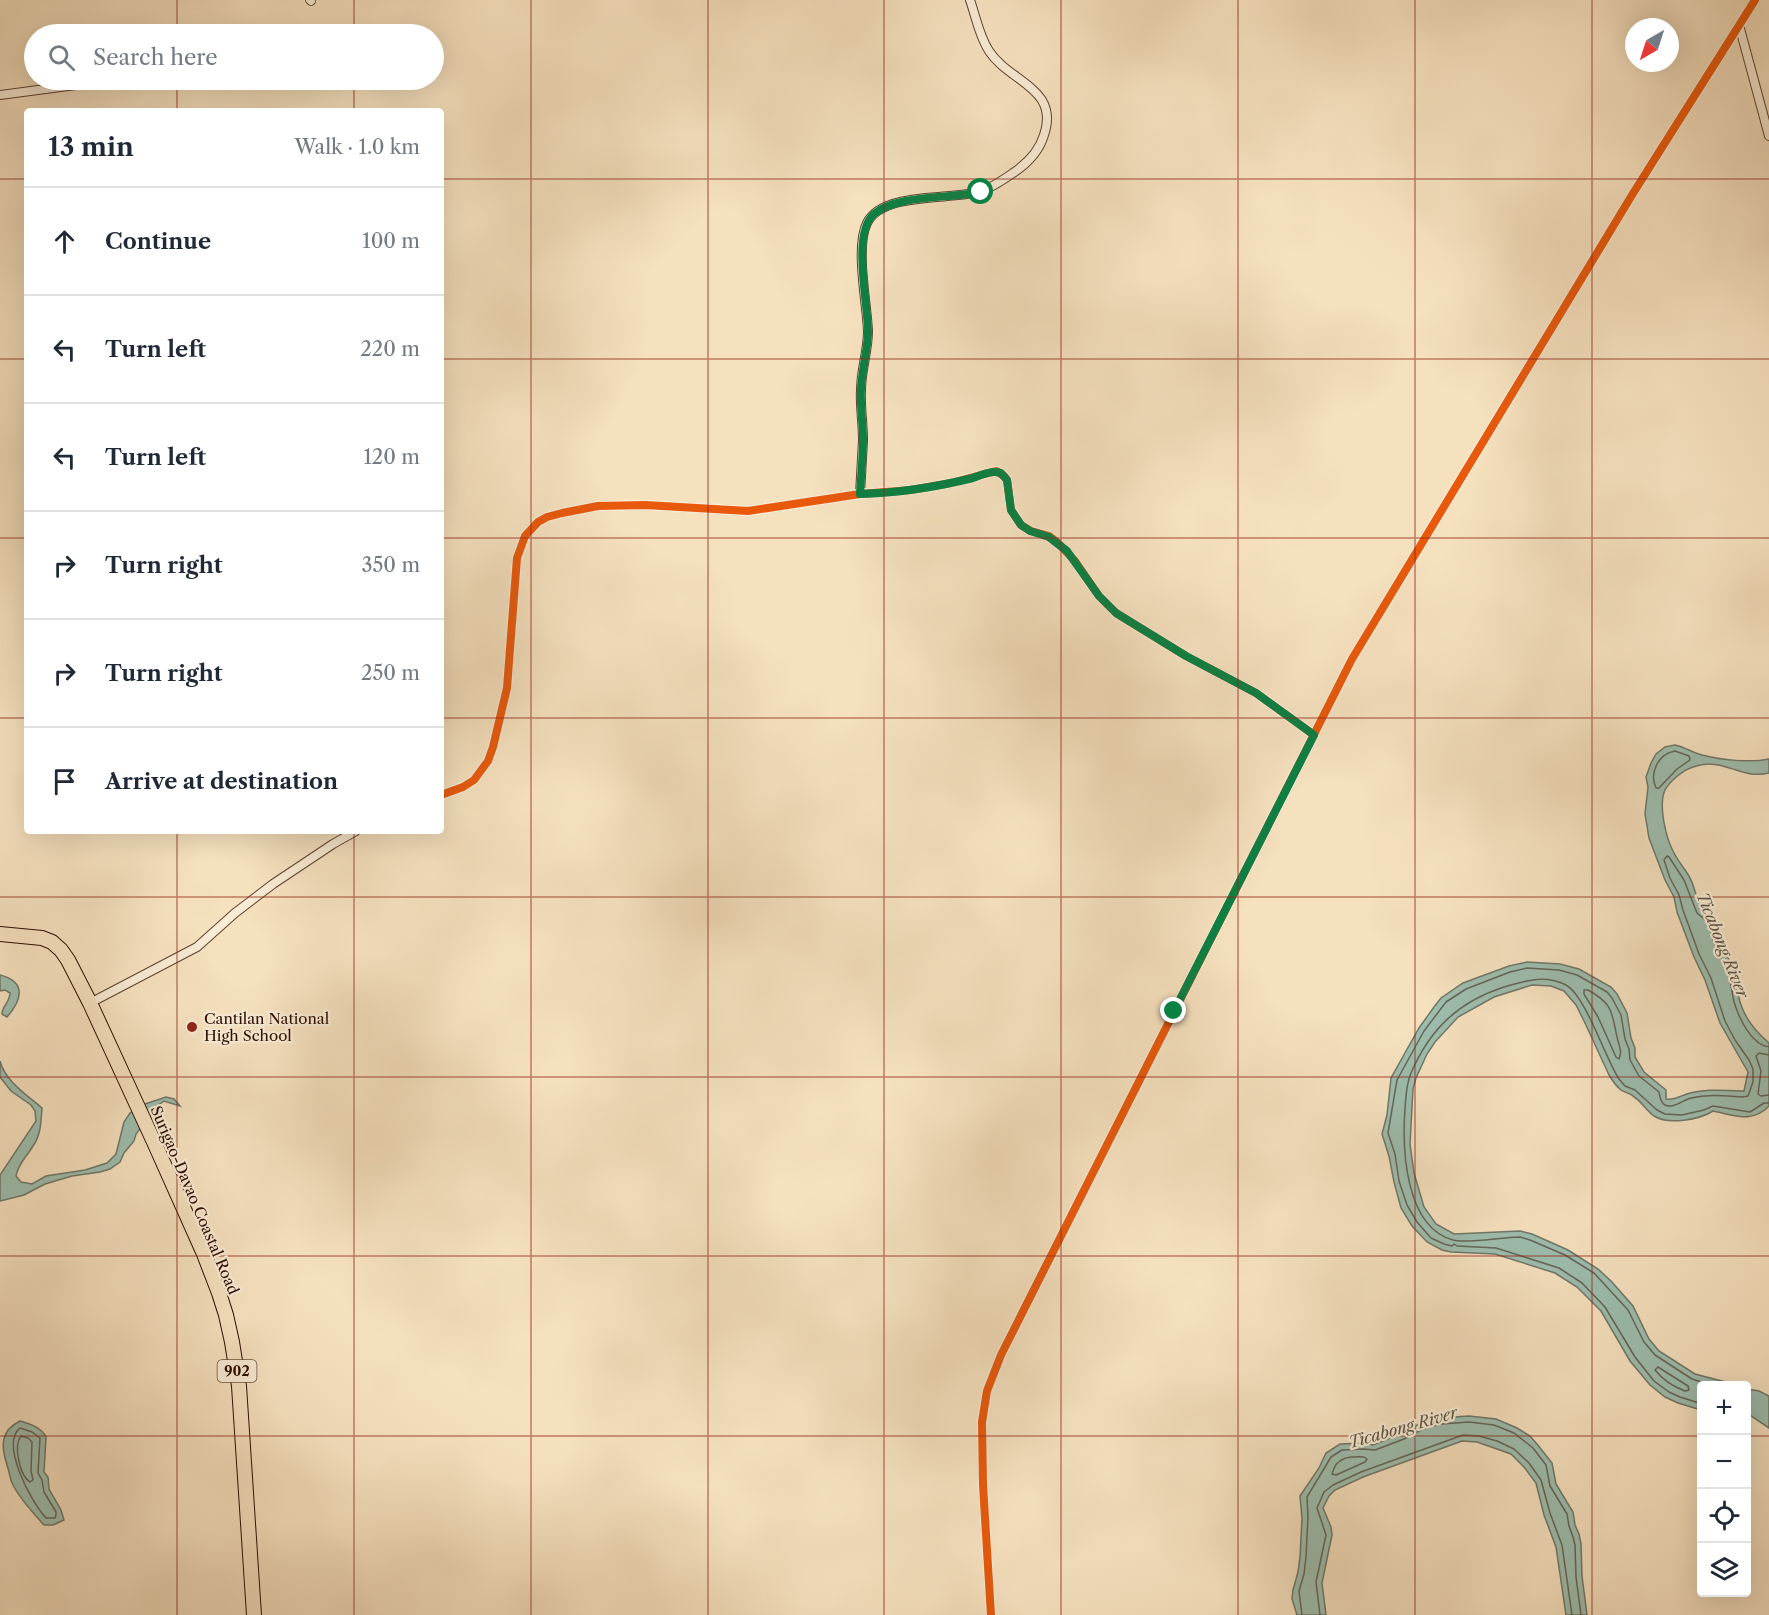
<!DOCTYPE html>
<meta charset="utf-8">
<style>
:root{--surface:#fff;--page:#f6f6f7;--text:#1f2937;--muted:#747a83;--line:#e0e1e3}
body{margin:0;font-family:"Libre Caslon Text",serif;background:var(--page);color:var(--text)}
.controls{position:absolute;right:18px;bottom:18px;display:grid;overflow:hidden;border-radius:6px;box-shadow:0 6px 24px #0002}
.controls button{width:54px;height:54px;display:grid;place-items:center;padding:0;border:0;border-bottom:2px solid var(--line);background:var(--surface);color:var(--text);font:30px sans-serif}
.compass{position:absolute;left:1625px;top:18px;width:54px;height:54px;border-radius:50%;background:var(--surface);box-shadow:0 6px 24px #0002;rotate:219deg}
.stop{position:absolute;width:18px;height:18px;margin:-14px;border:4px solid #0b8043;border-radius:50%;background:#fff}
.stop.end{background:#0b8043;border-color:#fff;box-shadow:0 2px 6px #0008}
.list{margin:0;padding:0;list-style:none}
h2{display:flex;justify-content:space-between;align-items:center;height:78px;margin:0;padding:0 24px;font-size:26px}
h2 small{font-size:20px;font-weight:400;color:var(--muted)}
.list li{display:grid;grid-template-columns:39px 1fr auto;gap:18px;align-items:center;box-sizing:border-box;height:108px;padding:0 24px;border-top:2px solid var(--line)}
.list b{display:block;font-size:22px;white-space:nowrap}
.list em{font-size:20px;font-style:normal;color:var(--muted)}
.icon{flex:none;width:33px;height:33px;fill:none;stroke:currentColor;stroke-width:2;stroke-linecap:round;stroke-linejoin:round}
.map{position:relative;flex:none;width:1769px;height:1615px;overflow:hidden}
.search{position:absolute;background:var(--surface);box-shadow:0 6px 24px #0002;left:24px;top:24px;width:420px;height:66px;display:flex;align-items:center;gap:15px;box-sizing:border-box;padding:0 21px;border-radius:33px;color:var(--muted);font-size:22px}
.panel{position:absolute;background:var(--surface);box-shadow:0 6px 24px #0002;left:24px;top:108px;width:420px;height:726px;border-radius:6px}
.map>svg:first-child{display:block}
.water{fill:#9dbeaf;stroke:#6f7769;stroke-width:1.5}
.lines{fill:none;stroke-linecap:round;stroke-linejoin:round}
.shore{stroke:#646558;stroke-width:1.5}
.street-casing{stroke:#5e4130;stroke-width:10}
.highway-casing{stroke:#2b0c01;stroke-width:16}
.street{stroke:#f9ecd5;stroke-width:8}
.highway{stroke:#f6e1bf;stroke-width:14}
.cycleway-casing{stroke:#f9ecd5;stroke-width:11}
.cycleway{stroke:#e8590c;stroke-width:8}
.route{stroke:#0b8043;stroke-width:8}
.grid{fill:none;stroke:#8f2418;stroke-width:1.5;stroke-opacity:0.55}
.poi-dot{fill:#8f2418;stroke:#f9ecd5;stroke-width:2}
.labels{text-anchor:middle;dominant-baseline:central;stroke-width:4.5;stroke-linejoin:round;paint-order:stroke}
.shield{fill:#f9ecd5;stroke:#694f41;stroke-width:1.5}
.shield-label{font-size:14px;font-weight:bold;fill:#2b0c01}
.poi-label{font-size:15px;fill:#2b0c01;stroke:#f9ecd5;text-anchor:start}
.street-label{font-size:15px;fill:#2b0c01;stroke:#f9ecd5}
.water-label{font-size:16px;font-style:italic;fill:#595347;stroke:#f9ecd5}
</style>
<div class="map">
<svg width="1769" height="1615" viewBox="0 0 1769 1615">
<rect width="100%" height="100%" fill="#f6e1bf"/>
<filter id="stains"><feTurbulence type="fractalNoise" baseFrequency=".00333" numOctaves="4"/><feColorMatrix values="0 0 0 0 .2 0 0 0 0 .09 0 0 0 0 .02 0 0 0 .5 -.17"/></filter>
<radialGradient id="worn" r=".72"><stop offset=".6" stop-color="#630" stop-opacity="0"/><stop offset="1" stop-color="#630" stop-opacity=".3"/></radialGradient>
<g class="water">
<path d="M1675,745C1685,747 1693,753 1702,755C1721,760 1750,763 1769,759V773C1739,780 1724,756 1693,767C1683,770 1670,781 1665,790C1658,805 1666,839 1674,853C1678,861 1684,868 1689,876C1695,886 1696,901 1703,910C1707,915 1713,918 1718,922C1715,941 1728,953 1733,970C1737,980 1737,991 1740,1002C1745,1019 1756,1032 1769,1043V1106C1752,1124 1734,1115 1713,1111C1699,1120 1668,1125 1654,1116C1646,1110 1641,1101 1633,1096C1630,1093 1625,1093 1621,1090C1616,1086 1612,1080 1609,1075L1585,1023L1576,1005L1564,991L1551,986L1532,985L1494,997L1458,1017L1435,1042L1427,1054L1416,1078L1413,1089L1410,1144L1414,1173L1424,1207L1436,1224L1454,1234L1520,1231L1532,1234L1568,1250L1598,1269L1611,1281L1633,1306L1649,1339L1659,1351L1695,1374L1737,1385L1702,1386L1701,1410L1678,1403L1665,1397L1650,1385L1630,1361L1601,1311L1577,1287L1555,1273L1495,1254L1451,1252L1442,1250L1427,1242L1412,1226L1401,1208L1394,1182L1389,1156L1382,1134L1387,1115L1391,1078L1419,1028L1434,1007L1441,998L1463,983L1509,966L1527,962L1560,964L1579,969L1611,987L1617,994L1627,1013L1631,1038L1635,1048V1057L1644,1072L1666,1090V1099C1675,1101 1681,1095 1690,1093C1708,1088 1726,1091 1744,1091L1748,1072L1720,1023L1705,980L1694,957L1677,912L1674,897L1665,880L1649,838L1645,814L1648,787L1646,777L1651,763L1656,754L1665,747Z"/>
<path d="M0,975C27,982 22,1000 7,1017L2,1014C2,1006 10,1002 10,993L5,990L0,991Z"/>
<path d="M0,1061C5,1081 27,1095 42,1108C41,1121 41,1135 33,1146C26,1158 19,1162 16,1176L21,1182L32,1184L46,1176L85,1170L107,1163L116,1154L124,1122L130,1113L145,1104L166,1097L174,1099L180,1106L164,1101L157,1106L136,1134L134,1141L124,1153L120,1162L110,1169L100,1172L72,1176L45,1184L24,1195L0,1201V1175L36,1121L35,1111L31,1105L11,1091L0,1077Z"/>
<polygon points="1747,1389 1759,1391 1769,1396 1769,1428 1747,1413"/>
<polygon points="1469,1416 1496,1419 1517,1428 1530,1436 1537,1444 1552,1463 1556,1484 1573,1512 1575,1525 1579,1534 1581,1544 1582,1576 1587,1615 1566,1615 1556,1547 1544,1515 1536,1483 1524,1467 1511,1454 1477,1442 1462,1441 1363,1477 1335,1490 1329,1496 1323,1508 1331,1527 1332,1535 1322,1583 1326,1615 1297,1615 1292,1599 1293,1590 1298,1572 1300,1557 1302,1518 1300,1496 1319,1468 1326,1453 1340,1444 1364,1443 1373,1445 1402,1433 1421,1423 1440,1418"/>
<path d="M20,1421C30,1424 41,1427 46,1437L44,1472L48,1477L49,1489L61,1510L64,1520L53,1525H44C33,1513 19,1498 12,1483C10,1478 9,1471 7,1465C1,1446 0,1431 20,1421Z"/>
</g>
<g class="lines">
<g class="shore">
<path d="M1675,751L1689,756L1690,760L1677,769L1659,788H1656C1649,773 1658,754 1675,751Z"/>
<path d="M1584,990H1588C1615,1005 1611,1013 1618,1041C1620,1048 1622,1052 1619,1059L1616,1057L1598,1017L1584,994Z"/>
<polyline points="1769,1055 1759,1053 1756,1056 1761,1071 1758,1094 1761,1096 1769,1095"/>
<path d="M1658,1367L1688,1386L1689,1390L1685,1391C1674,1387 1663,1380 1655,1370Z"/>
<path d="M1714,1386L1692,1379L1655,1355L1644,1342L1628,1310L1594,1273L1565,1255L1530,1240L1520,1237C1501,1237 1468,1244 1453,1240C1405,1227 1402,1149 1405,1109C1406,1097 1406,1084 1411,1073C1430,1029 1458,1002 1504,987C1525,981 1545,974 1566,985C1586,996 1605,1058 1619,1079L1625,1086L1635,1090L1657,1110L1665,1114L1682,1115L1704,1110L1713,1106L1750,1112L1764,1103H1769"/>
<path d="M1702,1404L1680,1397L1669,1392L1654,1381L1635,1357L1605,1307L1582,1283L1559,1268L1496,1248L1457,1246L1454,1244L1452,1246L1444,1244L1431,1238L1417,1222L1407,1205L1399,1181L1395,1154L1388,1133L1397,1080L1424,1031L1446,1002L1466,989L1510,972L1527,968L1559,970L1577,975L1607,992L1612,998L1621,1015L1625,1039L1629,1049L1630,1060L1639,1076L1659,1092C1660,1097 1660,1102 1665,1105C1673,1109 1683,1100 1691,1098C1709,1094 1725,1096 1743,1097L1748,1096L1753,1082V1069L1749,1060L1735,1040L1725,1021L1711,978L1699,954L1683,910L1679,895L1670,878L1664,860L1667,856L1669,857L1684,880L1697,913L1711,925C1710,941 1720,953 1726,968C1732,980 1731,993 1735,1005C1740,1020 1752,1045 1769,1047"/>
<path d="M20,1428L32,1432L40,1438L38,1473L42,1480L44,1492L56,1512V1515L55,1518H46C31,1502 0,1444 20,1428Z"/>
<path d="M21,1436L28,1438L32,1442L31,1471L33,1480L30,1482C20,1476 13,1446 21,1436Z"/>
<path d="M1364,1457L1367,1459L1365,1462L1336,1475L1332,1474C1336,1457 1349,1456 1364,1457Z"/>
<polyline points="1302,1615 1299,1591 1304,1574 1306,1557 1308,1517 1307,1497 1331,1457 1342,1450 1363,1449 1375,1450 1404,1439 1423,1429 1441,1424 1469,1422 1494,1425 1514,1433 1533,1448 1546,1465 1550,1486 1567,1514 1569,1526 1573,1537 1575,1545 1576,1577 1581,1615"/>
<polyline points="1320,1615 1316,1582 1326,1535 1317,1508 1324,1492 1333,1485 1361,1472 1463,1435 1479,1436 1497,1441 1514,1449 1529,1463 1541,1480 1550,1513 1562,1545 1572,1615"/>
</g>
<defs>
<g id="street">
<polyline points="310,0 311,1"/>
<polyline points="1739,25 1769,136"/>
<polyline points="0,95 91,83"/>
<path d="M860,494C861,476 862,458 863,440C863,423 860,406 861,390C861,370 868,351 868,331C867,304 855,247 867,223C882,192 949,200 978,192C990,189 1003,180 1013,173C1028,163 1039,152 1044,135C1060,88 1009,82 989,51C979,36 976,17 970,0"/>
<polyline points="441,795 463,787 474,780 488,761 493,747 507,688 517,558 525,536 538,522 547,517 562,513 598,506 645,505 748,511 860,494 911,490 951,483 996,471 1004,476 1007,480 1011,510 1021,525 1031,531 1049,536 1058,543 1075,561 1099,596 1116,613 1186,656 1256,693 1314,735"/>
<polyline points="90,1003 197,947 235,913 273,884 333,844 356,831"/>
<polyline points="991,1615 983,1485 982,1422 987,1391 1001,1355 1352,659 1632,195 1755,0"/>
</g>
<polyline id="highway" points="0,934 42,938 52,942 61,950 68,960 90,1003 154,1142 204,1254 219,1293 226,1315 232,1342 239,1386 254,1615"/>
</defs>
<use href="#street" class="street-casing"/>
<use href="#highway" class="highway-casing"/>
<use href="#street" class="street"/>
<use href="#highway" class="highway"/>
<defs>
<g id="cycleway">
<polyline points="441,795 463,787 474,780 488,761 493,747 507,688 517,558 525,536 538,522 547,517 562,513 598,506 645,505 748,511 860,494 911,490 951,483 996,471 1004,476 1007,480 1011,510 1021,525 1031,531 1049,536 1058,543 1075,561 1099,596 1116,613 1186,656 1256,693 1314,735"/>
<polyline points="991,1615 983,1485 982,1422 987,1391 1001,1355 1352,659 1632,195 1755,0"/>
</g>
</defs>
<use href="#cycleway" class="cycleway-casing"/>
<use href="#cycleway" class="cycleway"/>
</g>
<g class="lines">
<path class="route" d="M981,192C950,199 898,194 874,214C851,234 869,306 868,334C867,353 862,370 861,389C860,406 863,422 863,439C863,457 861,476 860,494C898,493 936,487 973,478C982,475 991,470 1001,473L1007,480L1011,510L1021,525L1030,531L1049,537L1067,551L1099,596L1116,613L1186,656L1256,693L1314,735L1174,1011"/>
</g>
<path class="grid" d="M177,0V34M354,0V34M531,0V1615M708,0V1615M884,0V1615M1061,0V1615M1238,0V1615M1415,0V1615M1592,0V1615M177,80V111M354,80V111M0,179H27M441,179H1769M0,359H27M441,359H1769M0,538H27M441,538H1769M0,718H27M441,718H1769M177,831V1615M354,831V1615M0,897H1769M0,1077H1769M0,1256H1769M0,1436H1702M1746,1436H1769"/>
<circle class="poi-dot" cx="192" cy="1027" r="6"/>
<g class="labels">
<rect class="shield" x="217.5" y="1360" width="39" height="22" rx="4.5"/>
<g class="shield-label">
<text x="237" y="1371">902</text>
</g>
<g class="poi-label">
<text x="204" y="1018">Cantilan National<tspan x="204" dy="17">High School</tspan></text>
</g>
<g class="street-label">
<text transform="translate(195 1200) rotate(67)">Surigao-Davao Coastal Road</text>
</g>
<g class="water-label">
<text transform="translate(1723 945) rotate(68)">Ticabong River</text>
<text transform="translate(1403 1427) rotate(-16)">Ticabong River</text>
</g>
</g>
<rect width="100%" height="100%" filter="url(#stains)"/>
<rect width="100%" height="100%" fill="url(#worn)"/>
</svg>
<div class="controls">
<button>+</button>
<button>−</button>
<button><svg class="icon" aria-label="locate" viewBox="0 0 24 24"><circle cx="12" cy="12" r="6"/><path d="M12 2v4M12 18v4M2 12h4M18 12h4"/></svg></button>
<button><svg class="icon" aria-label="layers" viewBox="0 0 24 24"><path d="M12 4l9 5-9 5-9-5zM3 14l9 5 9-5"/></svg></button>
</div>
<svg class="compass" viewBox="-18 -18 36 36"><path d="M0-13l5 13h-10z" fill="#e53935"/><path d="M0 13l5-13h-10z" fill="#747a83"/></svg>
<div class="stop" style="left:981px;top:192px"></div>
<div class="stop end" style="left:1174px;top:1011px"></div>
<div class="search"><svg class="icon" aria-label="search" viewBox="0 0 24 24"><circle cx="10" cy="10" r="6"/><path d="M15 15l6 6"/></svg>Search here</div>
<section class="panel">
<h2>13 min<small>Walk · 1.0 km</small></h2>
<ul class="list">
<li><svg class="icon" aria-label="ahead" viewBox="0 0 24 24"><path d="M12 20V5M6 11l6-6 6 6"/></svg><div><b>Continue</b></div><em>100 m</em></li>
<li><svg class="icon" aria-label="left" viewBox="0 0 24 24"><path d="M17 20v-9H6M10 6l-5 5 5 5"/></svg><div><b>Turn left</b></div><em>220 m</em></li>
<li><svg class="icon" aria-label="left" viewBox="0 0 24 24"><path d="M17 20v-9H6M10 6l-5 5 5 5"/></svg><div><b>Turn left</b></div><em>120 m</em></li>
<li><svg class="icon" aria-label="right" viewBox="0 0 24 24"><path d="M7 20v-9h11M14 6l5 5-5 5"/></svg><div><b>Turn right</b></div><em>350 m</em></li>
<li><svg class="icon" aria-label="right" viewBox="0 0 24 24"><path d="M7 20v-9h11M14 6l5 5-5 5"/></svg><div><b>Turn right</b></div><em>250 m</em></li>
<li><svg class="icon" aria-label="arrive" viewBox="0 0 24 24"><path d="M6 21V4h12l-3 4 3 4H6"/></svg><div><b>Arrive at destination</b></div></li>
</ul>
</section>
</div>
